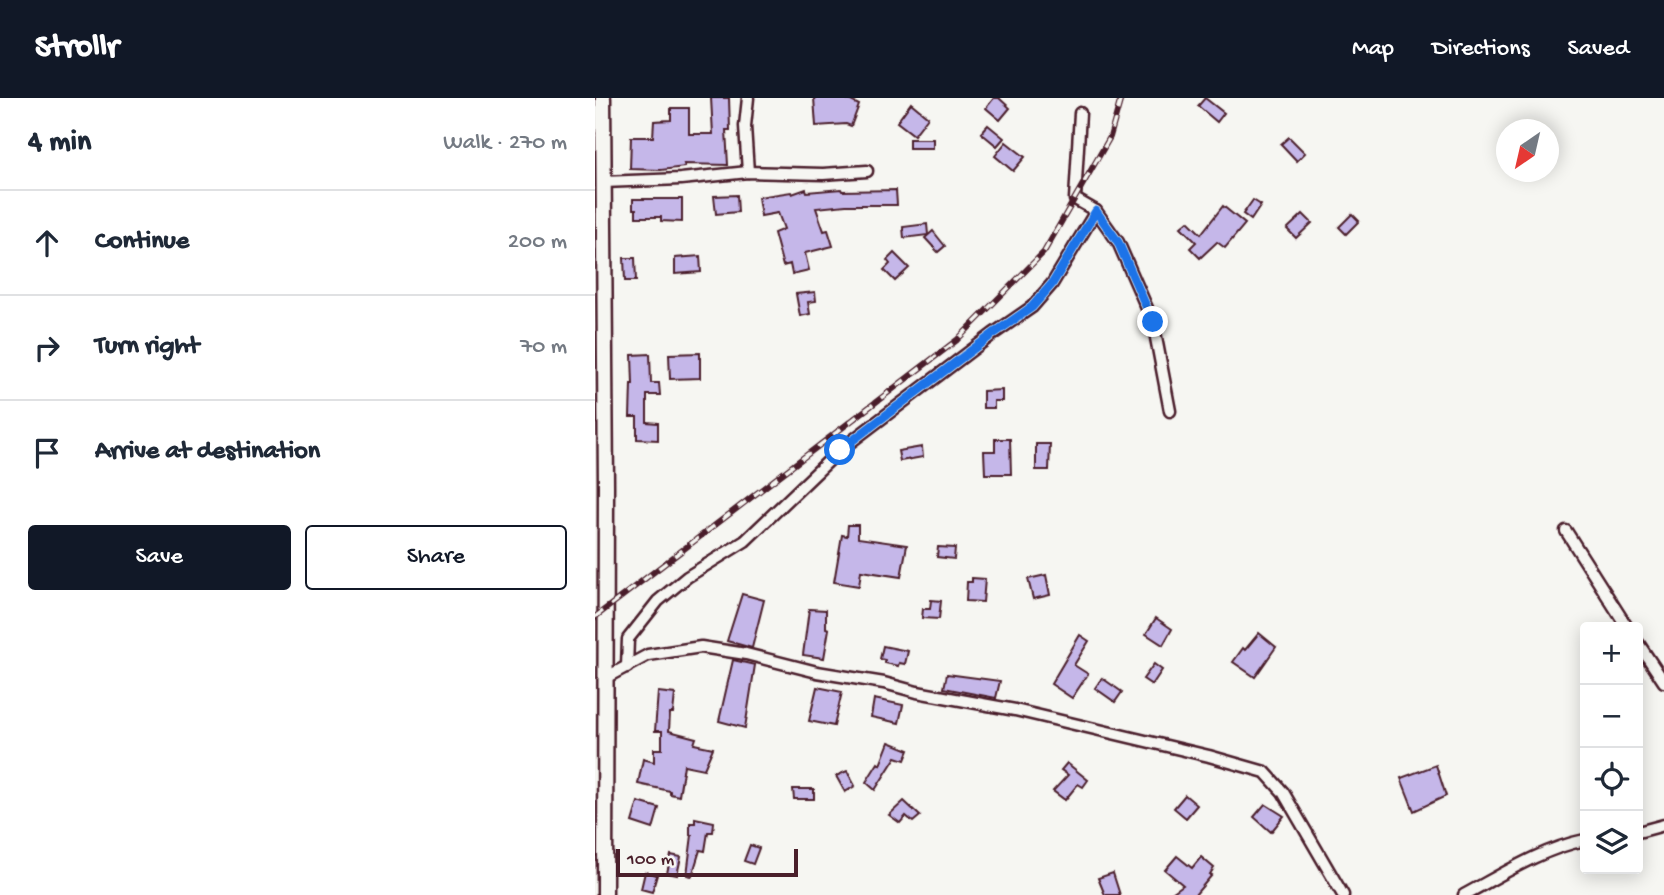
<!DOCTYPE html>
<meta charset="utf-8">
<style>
:root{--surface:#fff;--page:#f2f2f3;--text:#1f2937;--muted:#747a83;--line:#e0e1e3;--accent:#111827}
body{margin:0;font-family:"Gochi Hand",sans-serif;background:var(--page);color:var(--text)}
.controls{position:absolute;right:21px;bottom:21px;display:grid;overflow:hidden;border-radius:7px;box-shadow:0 4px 18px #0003}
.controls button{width:63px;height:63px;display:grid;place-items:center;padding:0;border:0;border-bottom:2px solid var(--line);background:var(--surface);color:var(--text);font:35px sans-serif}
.compass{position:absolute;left:901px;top:21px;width:63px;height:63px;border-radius:50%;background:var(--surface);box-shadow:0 4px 18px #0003;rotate:214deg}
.scale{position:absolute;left:21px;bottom:18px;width:182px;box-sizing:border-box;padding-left:7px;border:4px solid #4a1f2b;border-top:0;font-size:19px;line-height:24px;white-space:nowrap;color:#4a1f2b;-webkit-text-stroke:5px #f6f6f2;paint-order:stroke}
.stop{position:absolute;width:21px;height:21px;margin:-16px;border:5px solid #1a73e8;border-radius:50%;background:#fff}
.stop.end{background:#1a73e8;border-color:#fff;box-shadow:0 2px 7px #0008}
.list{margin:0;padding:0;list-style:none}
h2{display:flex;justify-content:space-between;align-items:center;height:91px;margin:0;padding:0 28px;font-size:30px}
h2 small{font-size:23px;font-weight:400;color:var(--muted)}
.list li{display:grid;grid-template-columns:46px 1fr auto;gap:21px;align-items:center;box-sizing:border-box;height:105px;padding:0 28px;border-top:2px solid var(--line)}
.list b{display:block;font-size:26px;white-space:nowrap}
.list em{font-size:23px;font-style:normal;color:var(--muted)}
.actions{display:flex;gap:14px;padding:21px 28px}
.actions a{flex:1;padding:16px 0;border:2px solid var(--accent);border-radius:7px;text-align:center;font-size:24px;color:var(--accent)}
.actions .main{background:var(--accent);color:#fff}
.icon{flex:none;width:38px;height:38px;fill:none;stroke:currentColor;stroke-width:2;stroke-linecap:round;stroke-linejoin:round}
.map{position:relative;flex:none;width:1069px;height:797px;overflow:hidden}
header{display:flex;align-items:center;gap:42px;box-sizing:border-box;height:98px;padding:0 35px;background:var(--accent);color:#fff}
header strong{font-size:33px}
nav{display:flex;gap:38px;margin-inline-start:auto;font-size:24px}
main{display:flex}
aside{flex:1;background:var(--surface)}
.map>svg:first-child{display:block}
.building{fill:#c5b7e9;stroke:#4a1f2b;stroke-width:2}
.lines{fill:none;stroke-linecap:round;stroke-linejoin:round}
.street-casing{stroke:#4a1f2b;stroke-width:15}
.secondary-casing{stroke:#4a1f2b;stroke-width:19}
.street{stroke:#f6f6f2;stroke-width:10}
.secondary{stroke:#f6f6f2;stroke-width:14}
.rail-casing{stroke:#4a1f2b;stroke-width:6}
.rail{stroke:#f6f6f2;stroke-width:3.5;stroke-dasharray:10;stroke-linecap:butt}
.route{stroke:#1a73e8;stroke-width:9}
</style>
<header>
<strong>Strollr</strong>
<nav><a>Map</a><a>Directions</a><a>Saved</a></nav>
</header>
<main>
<aside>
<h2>4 min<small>Walk · 270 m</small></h2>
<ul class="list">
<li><svg class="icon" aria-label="ahead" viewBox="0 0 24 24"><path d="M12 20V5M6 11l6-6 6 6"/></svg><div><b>Continue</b></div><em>200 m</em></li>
<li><svg class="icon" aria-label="right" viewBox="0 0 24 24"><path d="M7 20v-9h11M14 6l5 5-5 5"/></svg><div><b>Turn right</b></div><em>70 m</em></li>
<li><svg class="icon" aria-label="arrive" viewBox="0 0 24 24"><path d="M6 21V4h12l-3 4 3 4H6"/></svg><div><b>Arrive at destination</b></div></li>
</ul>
<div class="actions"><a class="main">Save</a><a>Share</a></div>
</aside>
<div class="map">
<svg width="1069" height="797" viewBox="0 0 1069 797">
<rect width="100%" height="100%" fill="#f6f6f2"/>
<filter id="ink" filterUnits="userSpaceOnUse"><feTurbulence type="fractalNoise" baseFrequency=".0143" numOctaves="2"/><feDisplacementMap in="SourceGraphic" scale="14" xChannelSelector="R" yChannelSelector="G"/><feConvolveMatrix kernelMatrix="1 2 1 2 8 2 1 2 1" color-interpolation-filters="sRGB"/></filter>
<g filter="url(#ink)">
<g class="building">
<polygon points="116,0 134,0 135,32 131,32 133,67 89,66 90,69 66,72 35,71 36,39 58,39 59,23 76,22 76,10 94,10 94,36 118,36"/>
<polygon points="219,0 250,0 264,7 256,28 251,26 221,28"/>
<polygon points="399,0 404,0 415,10 405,22 391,10"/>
<polygon points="610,0 629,15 622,24 603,8"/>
<polygon points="316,5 333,19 319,37 302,24"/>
<polygon points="393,27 409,40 402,48 386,35"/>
<polygon points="694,39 710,55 702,63 686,46"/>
<rect x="314" y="41" width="24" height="9"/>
<polygon points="411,44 430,59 418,73 400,58"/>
<polygon points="211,91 212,94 246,91 247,93 301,92 302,107 251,107 221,110 229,133 233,132 238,148 210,155 214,172 197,176 195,166 188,168 179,135 189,131 183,115 166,118 163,99 196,94 197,96"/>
<polygon points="142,97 143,114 121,116 119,98"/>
<polygon points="38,101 87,101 87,124 66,123 66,119 41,119 41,111 38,111"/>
<polygon points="658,102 666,107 656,122 648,116"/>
<polygon points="628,108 650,126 630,150 622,144 605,160 595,150 601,144 586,129 593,123 606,136"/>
<polygon points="708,116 717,125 701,140 692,131"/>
<polygon points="757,116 764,123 751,136 744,129"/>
<polygon points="332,126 333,137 309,140 308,129"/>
<polygon points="338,133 350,148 343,154 330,140"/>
<polygon points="299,155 314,170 300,183 289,172 295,166 292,162"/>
<polygon points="105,158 106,174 80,176 80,160"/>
<polygon points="29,160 40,160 41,183 30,183"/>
<polygon points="220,194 221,203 213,204 215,216 205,218 201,196"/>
<polygon points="105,255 105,280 75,281 74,256"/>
<polygon points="55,256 56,285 64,285 65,297 52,297 52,324 63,325 63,342 42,341 42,319 35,319 36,286 38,286 37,257"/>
<polygon points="407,292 407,303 399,303 399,310 388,310 388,293"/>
<polygon points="400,341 415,341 416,376 390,376 389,353 400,353"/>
<polygon points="441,346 455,346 454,372 441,372"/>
<polygon points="327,349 328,359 305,363 303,353"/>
<polygon points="253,427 263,427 263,440 312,447 306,479 266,473 264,488 239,484 247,437 252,438"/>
<polygon points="343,449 360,450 359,461 342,459"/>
<polygon points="451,477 455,497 438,501 433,481"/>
<polygon points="377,480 390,481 388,504 371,503 372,484 377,484"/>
<polygon points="147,496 169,502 157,550 132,543"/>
<polygon points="336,502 346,503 344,521 327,520 328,511 335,511"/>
<polygon points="214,511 231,512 231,530 234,531 229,560 208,557"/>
<polygon points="561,520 577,531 568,547 551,536"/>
<polygon points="664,535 681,549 660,579 638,564 648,550 650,552"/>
<polygon points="485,537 494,543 479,567 493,576 477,600 456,586"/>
<polygon points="288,548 313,553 310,566 304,565 303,568 290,565 290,562 285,561"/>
<polygon points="138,562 160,567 150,630 124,623"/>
<polygon points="559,566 567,572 557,587 548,581"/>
<polygon points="352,576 405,583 401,600 349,590"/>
<polygon points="507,580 527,594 520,604 500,590"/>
<polygon points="222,589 247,594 239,628 214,623"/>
<polygon points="63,594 80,596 78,615 75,615 74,633 101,640 99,646 118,650 109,671 89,667 84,698 75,696 75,693 43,686 48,661 59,664 59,651 67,651 67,633 60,633"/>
<polygon points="279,601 308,607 304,625 276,619"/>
<polygon points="294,644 314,652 310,662 301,659 280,692 271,684 283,665 285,667"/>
<polygon points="472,665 493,682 488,689 483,686 470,702 458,693 473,677 466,672"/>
<polygon points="841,667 851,698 819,713 806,680"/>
<polygon points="252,673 260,688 250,694 241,678"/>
<polygon points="198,691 219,691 219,701 199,701"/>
<polygon points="590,697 602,707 591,720 579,710"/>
<polygon points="309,703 325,718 318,724 311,718 305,725 294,717"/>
<polygon points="43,704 64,710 58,731 37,724"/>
<polygon points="670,706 689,718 676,734 659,719"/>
<polygon points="100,720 119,724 118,734 113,734 110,753 105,752 97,778 92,777 97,737 95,737 95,725 100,725"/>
<polygon points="155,747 164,750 158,766 149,763"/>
<polygon points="76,757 86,759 82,777 72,775"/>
<polygon points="582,758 597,770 606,759 619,770 615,776 617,777 600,797 574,797 588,787 570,772"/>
<polygon points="50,774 62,777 57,794 46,791"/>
<polygon points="518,775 525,797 510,797 503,780"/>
</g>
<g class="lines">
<defs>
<g id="street">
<polyline points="153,0 150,28 153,74"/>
<polyline points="485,15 480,101 501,113 523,144 558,224 575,313"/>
<polyline points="8,84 86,81 153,74 228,76 272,73"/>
<polyline points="971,433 1032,529"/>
<polyline points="1043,545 1069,584"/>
<polyline points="32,569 33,541 63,503 92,479 150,443 245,352 398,236 437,209 457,186 501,113"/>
<polyline points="10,580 53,557 106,549 151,556 222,574 289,585 322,594 420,612 614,658 670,674 688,694 748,797"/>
<polyline points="1043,734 1069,727"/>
<path d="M869,797C908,776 946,751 990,742"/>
</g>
<polyline id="secondary" points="8,0 11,388 10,797"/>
</defs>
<use href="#street" class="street-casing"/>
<use href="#secondary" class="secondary-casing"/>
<use href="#street" class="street"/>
<use href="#secondary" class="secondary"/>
<defs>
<polyline id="rail" points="0,519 362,242 449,154 515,39 526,0"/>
</defs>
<use href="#rail" class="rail-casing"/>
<use href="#rail" class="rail"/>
</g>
</g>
<g class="lines" filter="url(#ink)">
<polyline class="route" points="245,352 398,236 437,209 457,186 501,113 523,144 558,224"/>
</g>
</svg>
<div class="controls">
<button>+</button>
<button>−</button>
<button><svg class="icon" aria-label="locate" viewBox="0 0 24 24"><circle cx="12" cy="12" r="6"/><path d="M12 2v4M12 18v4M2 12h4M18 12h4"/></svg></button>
<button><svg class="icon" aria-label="layers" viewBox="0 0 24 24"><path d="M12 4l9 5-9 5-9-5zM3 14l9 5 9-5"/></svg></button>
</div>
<svg class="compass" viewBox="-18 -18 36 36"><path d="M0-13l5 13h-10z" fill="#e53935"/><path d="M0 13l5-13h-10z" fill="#747a83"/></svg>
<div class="scale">100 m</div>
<div class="stop" style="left:245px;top:352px"></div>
<div class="stop end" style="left:558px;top:224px"></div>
</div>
</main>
